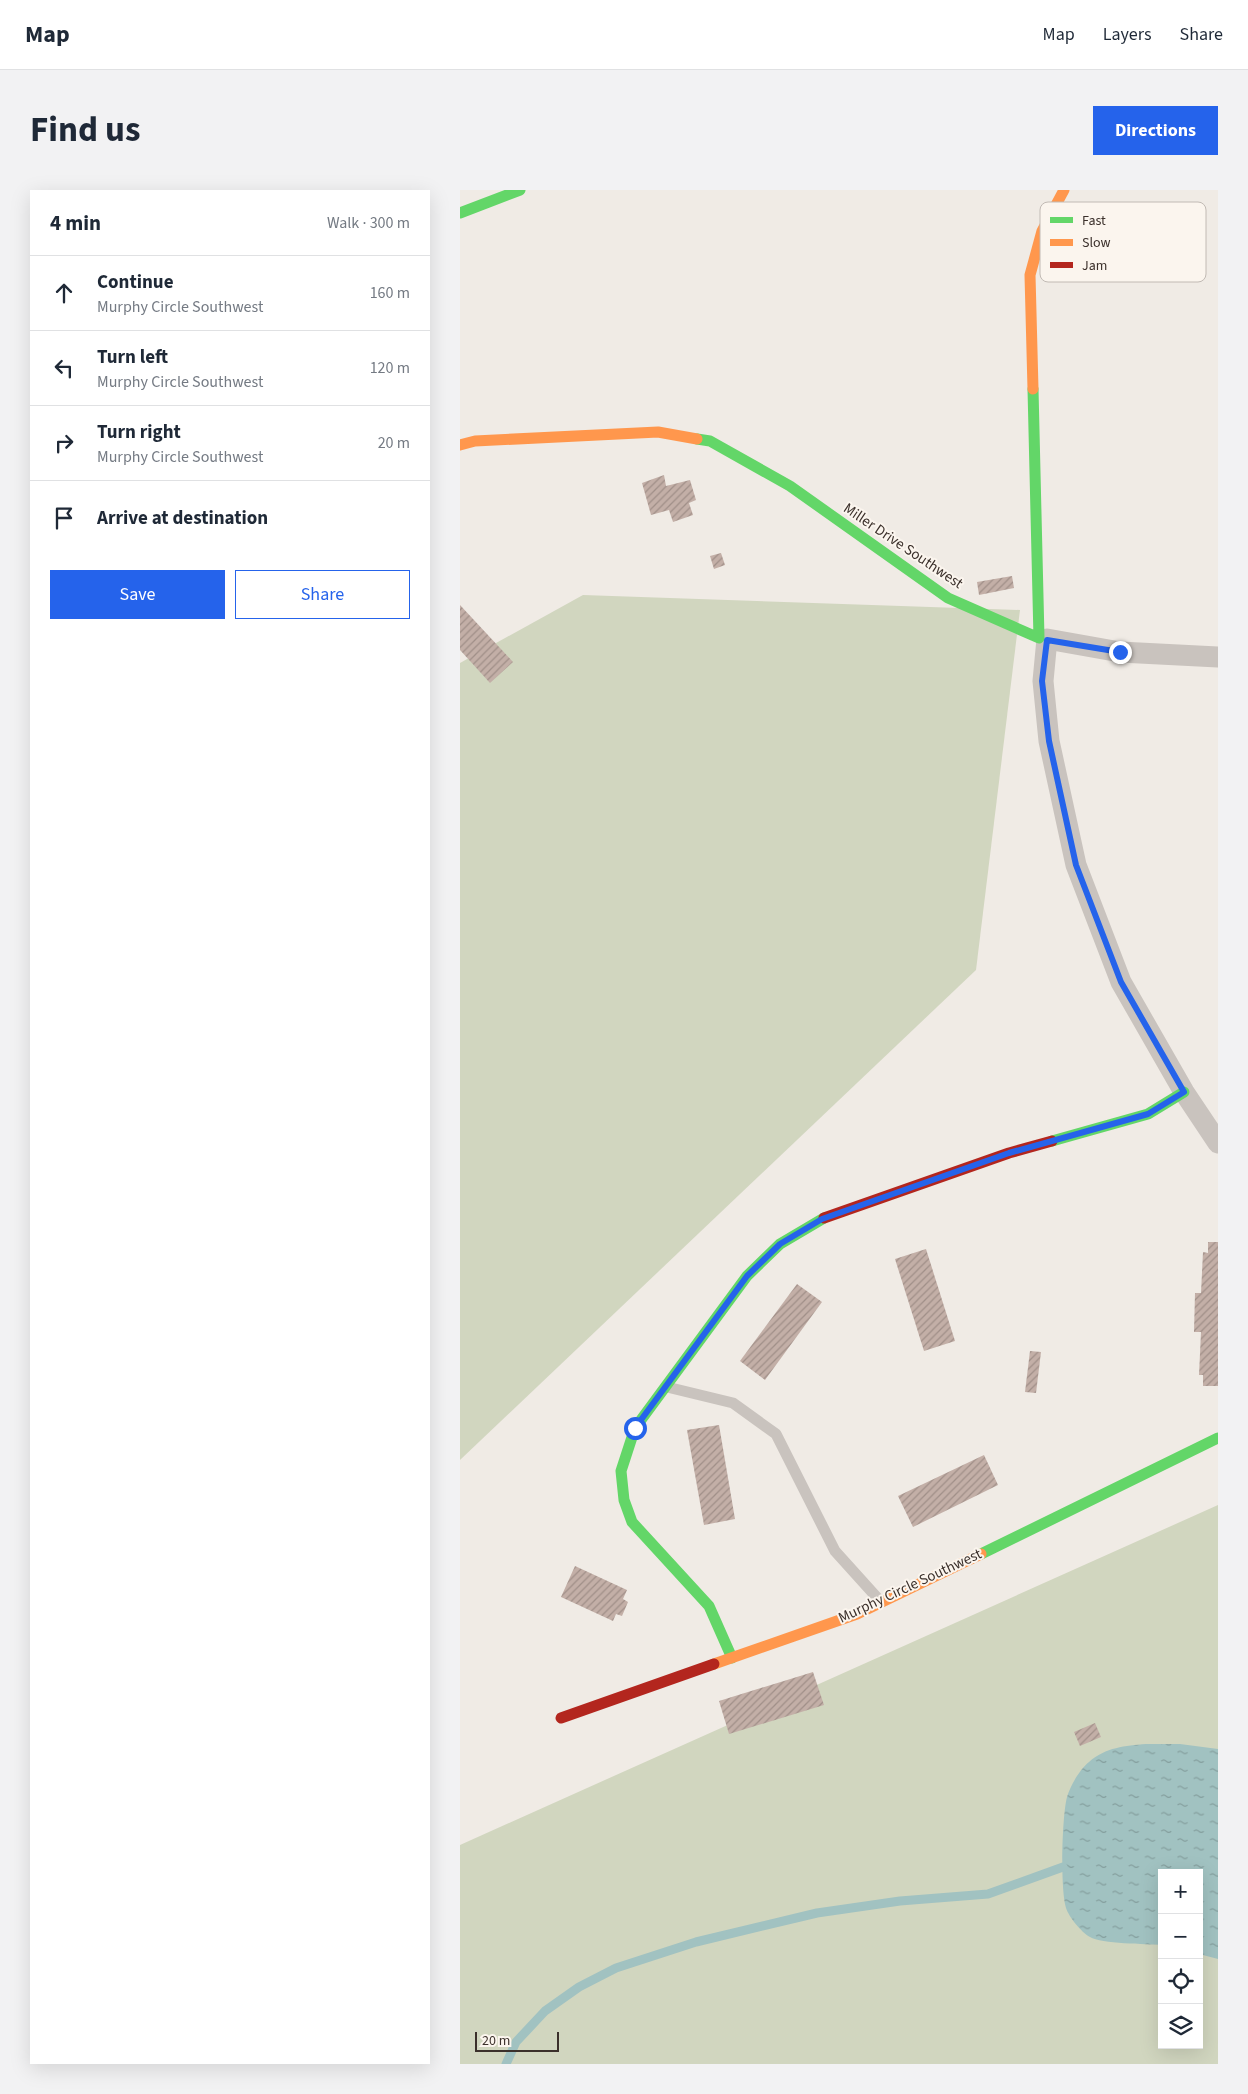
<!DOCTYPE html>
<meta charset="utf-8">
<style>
:root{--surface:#fff;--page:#f2f2f3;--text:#1f2937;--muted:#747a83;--line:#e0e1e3;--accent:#2563eb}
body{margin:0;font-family:"Source Sans 3",sans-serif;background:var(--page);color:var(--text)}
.controls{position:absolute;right:15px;bottom:15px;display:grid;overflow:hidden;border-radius:0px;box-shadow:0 5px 20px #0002}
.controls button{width:45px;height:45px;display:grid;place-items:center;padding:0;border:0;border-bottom:1px solid var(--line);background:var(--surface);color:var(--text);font:25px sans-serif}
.scale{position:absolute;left:15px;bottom:12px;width:84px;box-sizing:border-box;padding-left:5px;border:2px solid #3b302b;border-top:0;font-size:14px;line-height:18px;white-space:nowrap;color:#3b302b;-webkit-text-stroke:4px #fbf5ee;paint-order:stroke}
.stop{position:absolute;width:15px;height:15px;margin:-11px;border:4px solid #2563eb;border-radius:50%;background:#fff}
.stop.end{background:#2563eb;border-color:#fff;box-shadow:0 1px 5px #0008}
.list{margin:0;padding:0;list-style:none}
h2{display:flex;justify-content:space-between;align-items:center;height:65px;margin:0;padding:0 20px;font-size:21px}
h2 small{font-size:16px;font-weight:400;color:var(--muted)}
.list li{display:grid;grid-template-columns:32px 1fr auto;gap:15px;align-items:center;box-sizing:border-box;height:75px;padding:0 20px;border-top:1px solid var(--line)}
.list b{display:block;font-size:19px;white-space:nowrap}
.list p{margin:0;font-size:16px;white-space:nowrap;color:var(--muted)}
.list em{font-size:16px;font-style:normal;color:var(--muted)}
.actions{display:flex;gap:10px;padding:15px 20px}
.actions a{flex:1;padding:11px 0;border:1px solid var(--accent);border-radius:0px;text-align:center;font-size:18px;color:var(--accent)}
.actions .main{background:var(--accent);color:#fff}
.icon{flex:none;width:28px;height:28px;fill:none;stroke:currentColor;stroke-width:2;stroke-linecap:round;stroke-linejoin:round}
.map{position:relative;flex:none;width:758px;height:1874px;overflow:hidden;border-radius:0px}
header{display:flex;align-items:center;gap:30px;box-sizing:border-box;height:70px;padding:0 25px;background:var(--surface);border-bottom:1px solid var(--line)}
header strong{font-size:24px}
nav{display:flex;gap:28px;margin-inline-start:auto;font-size:18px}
.intro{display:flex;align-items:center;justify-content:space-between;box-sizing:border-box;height:120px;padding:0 30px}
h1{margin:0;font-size:35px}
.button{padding:12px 22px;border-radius:0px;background:var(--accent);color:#fff;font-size:18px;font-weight:700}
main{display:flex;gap:30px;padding:0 30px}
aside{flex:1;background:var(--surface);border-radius:0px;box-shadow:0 5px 20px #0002}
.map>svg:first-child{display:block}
.green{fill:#d1d6bf;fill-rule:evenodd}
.water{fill:url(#water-ripples)}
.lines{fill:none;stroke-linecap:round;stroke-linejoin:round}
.stream{stroke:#a1c2c1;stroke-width:9}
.building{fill:url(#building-hatch)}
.lane{stroke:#c9c3be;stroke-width:11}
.street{stroke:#c9c3be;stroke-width:21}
.fast{stroke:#63d668;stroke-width:11}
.slow{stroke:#ff974d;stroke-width:11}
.jam{stroke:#b3261e;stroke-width:11}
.route{stroke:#2563eb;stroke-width:6}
.labels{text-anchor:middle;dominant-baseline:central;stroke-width:4;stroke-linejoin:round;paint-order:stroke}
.street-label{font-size:15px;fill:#3b302b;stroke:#fbf5ee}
.key{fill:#fbf5ee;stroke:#c1bab4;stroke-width:1}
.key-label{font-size:14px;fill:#3b302b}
</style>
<header>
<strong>Map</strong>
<nav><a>Map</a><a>Layers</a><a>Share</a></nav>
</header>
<div class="intro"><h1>Find us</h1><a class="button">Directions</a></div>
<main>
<aside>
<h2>4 min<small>Walk · 300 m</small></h2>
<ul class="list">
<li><svg class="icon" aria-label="ahead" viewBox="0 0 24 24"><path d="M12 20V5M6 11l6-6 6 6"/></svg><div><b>Continue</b><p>Murphy Circle Southwest</p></div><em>160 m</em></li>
<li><svg class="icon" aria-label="left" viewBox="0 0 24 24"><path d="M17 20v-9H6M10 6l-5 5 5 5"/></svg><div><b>Turn left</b><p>Murphy Circle Southwest</p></div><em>120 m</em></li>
<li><svg class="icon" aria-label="right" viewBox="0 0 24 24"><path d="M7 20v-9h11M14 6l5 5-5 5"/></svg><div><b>Turn right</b><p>Murphy Circle Southwest</p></div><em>20 m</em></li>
<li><svg class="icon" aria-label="arrive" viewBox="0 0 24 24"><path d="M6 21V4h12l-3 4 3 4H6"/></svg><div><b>Arrive at destination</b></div></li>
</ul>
<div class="actions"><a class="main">Save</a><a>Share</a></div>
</aside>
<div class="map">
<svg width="758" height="1874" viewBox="0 0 758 1874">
<defs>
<pattern id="water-ripples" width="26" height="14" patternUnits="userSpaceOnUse" patternTransform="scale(1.25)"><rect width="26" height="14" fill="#a1c2c1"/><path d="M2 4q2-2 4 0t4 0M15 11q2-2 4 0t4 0" fill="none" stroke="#849e9d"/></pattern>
<pattern id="building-hatch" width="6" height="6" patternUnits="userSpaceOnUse" patternTransform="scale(1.25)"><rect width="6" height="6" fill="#c3afa7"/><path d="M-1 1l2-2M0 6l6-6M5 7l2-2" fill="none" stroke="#a08f88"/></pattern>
</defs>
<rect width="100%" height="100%" fill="#f0ebe5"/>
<g class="green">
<polygon points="123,405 560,420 516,780 0,1270 0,473"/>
<path d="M758,1315V1874H0V1655ZM702,1683H739V1855H702Z"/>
</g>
<path class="water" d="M686,1554H720L758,1559V1769L739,1764V1683H702V1755C686,1754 641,1754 630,1747C621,1742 609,1727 606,1718C600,1699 602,1626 607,1607C610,1596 620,1579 629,1572C646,1557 665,1556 686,1554Z"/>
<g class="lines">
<polyline class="stream" points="46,1874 56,1852 85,1821 119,1797 156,1778 236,1752 357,1723 440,1711 528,1704 603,1677"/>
</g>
<g class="building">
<polygon points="204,285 206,296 230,290 236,310 229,313 233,325 213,332 209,320 191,325 182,293"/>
<polygon points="261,363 265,375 254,379 250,366"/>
<polygon points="552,386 554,398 519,405 517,392"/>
<polygon points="0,415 53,472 30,493 0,460"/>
<polygon points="748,1052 758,1052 758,1196 743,1196 743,1185 739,1185 741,1142 734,1142 735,1103 741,1103 743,1062 748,1063"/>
<polygon points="466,1059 495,1151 464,1161 435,1069"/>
<polygon points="337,1094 362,1112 305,1190 280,1171"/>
<polygon points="570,1161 581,1162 576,1203 565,1202"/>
<polygon points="259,1235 275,1329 244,1335 227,1240"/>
<polygon points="524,1265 538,1295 453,1337 438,1306"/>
<polygon points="115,1376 167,1400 163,1409 168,1412 162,1426 156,1424 153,1431 101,1407"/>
<polygon points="353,1482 364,1515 269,1544 259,1511"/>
<polygon points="635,1533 641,1547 620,1556 614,1542"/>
</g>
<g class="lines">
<polyline class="lane" points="207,1197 273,1213 316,1244 375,1361 421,1412"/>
<polyline class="street" points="758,467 660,462 587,449 583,491 589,551 616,675 661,792 724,902 758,953"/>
<g class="fast">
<polyline points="0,23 60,0"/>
<polyline points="237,249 250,251 330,296 488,408 579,448 573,199"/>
<polyline points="592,951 688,924 724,902"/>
<polyline points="521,1364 758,1248"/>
<polyline points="272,1468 249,1416 172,1332 164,1310 161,1281 175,1238 287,1086 320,1054 364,1028"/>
</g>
<g class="slow">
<polyline points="573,199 570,85 582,41 604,0"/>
<polyline points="0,255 15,251 198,242 237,249"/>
<polyline points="254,1474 397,1424 521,1364"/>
</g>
<g class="jam">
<polyline points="364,1028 549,963 592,951"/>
<polyline points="101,1528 254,1474"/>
</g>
</g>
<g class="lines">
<polyline class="route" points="175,1238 287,1086 320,1054 362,1029 549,963 688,924 724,902 661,792 616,675 589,551 582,491 587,450 660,462"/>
</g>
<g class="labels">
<g class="street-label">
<text transform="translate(443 356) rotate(34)">Miller Drive Southwest</text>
<text transform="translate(450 1396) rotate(-25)">Murphy Circle Southwest</text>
</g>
</g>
<rect x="580" y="12" width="166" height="80" rx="8" class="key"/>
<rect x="590" y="27" width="23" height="6" fill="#63d668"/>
<rect x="590" y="49" width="23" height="7" fill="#ff974d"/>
<rect x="590" y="72" width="23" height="6" fill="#b3261e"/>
<g class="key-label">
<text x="622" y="35">Fast</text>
<text x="622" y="57">Slow</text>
<text x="622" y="80">Jam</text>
</g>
</svg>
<div class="controls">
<button>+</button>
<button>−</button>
<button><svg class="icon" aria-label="locate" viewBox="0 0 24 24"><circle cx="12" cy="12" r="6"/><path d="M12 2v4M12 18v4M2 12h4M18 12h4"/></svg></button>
<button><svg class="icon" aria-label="layers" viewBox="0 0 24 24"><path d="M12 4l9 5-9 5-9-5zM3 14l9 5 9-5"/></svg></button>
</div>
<div class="scale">20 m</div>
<div class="stop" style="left:175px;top:1238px"></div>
<div class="stop end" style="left:660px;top:462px"></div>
</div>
</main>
